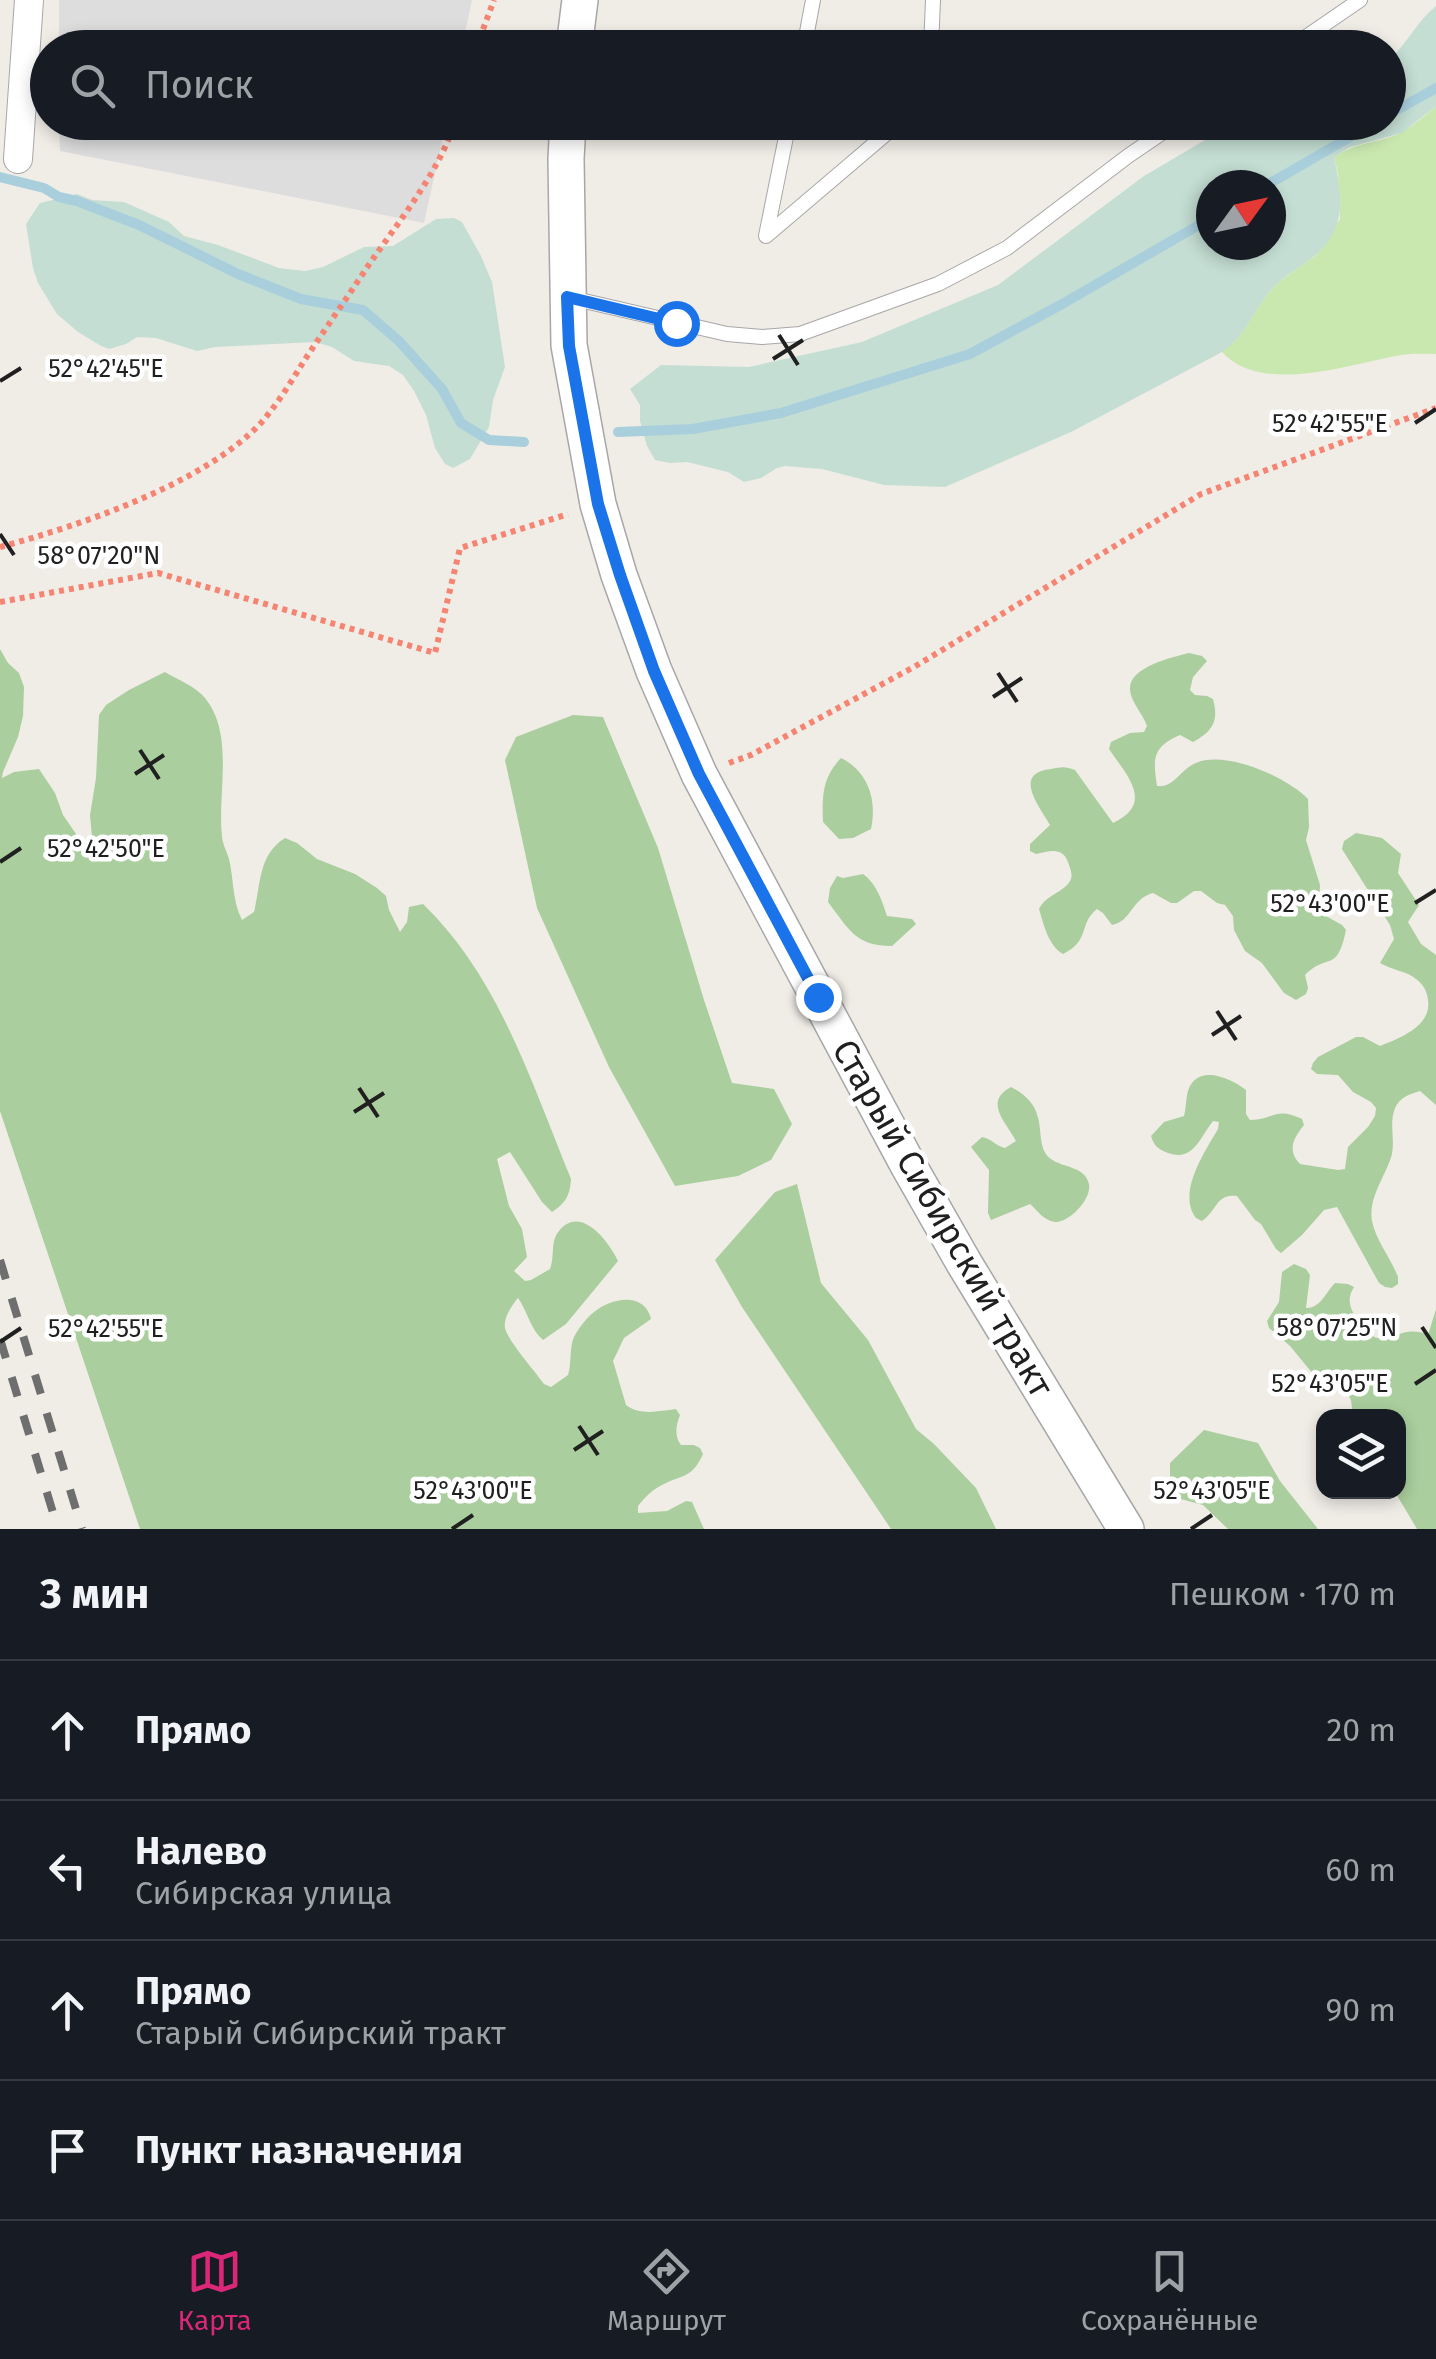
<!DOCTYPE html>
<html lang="ru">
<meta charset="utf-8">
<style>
:root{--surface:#171b24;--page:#20242c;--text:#f1f3f6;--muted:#9ea1a6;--line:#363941;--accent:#db2777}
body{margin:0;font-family:"Fira Sans",sans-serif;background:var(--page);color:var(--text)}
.controls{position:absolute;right:30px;bottom:30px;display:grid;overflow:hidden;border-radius:20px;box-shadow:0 5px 15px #0003}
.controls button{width:90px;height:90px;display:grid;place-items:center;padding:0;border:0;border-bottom:2px solid var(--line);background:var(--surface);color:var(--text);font:50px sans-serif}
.compass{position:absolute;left:1196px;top:170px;width:90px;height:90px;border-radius:50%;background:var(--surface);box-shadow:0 5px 15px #0003;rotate:57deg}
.stop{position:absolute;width:30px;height:30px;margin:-22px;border:8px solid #1a73e8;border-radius:50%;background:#fff}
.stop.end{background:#1a73e8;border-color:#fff;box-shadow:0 2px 10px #0008}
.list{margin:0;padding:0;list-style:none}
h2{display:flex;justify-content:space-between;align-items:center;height:130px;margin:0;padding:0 40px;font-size:42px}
h2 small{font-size:32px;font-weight:400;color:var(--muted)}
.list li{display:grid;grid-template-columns:65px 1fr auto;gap:30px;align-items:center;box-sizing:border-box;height:140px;padding:0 40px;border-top:2px solid var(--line)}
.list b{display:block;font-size:38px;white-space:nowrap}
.list p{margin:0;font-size:32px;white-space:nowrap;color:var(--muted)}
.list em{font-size:32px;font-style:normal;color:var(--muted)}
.icon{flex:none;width:55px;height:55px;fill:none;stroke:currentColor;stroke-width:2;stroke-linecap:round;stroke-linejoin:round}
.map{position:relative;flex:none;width:1436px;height:1529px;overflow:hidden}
.search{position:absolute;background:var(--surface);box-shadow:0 5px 15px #0003;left:30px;right:30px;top:30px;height:110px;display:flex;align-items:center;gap:25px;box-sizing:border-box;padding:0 35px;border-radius:55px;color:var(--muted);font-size:38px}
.sheet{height:690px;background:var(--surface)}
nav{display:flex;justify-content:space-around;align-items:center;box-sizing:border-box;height:140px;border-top:2px solid var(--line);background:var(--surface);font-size:28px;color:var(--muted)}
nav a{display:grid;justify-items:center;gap:5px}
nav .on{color:var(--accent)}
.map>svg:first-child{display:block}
.residential{fill:#dedddd}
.grass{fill:#c9e8af}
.forest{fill:#aace9d}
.wetland{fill:#c4ded3;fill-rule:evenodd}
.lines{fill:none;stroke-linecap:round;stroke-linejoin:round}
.stream{stroke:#a9cfdc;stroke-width:10}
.service-casing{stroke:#a7a7a7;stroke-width:16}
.minor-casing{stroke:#a7a7a7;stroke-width:30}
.tertiary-casing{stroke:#a7a7a7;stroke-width:38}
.path{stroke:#f58473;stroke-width:6;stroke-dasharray:5 5;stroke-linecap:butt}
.service{stroke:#fff;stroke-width:14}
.minor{stroke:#fff;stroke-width:28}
.tertiary{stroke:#fff;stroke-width:35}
.rail{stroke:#6e6e6e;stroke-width:8;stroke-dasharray:20 20;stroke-linecap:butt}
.route{stroke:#1a73e8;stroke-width:12}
.ticks{fill:none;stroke:#202020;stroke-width:4}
.labels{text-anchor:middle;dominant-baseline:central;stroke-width:9;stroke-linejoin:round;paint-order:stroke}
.street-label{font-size:35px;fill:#202020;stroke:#fff}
.ticks-label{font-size:25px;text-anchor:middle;fill:#202020;stroke:#fff;stroke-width:9;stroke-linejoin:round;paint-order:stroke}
</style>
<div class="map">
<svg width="1436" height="1529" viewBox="0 0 1436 1529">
<rect width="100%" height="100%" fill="#f0ede7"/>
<g class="residential">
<polygon points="59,0 472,0 462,47 59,48"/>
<polygon points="59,123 59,122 446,123 424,223 60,151"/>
</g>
<path class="grass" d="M1436,106V354C1423,354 1410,353 1396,356C1347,365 1261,395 1222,352L1236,340L1260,303L1277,283L1315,256L1340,219L1338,174L1334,157C1358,142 1372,144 1396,135C1411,128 1423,117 1436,106Z"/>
<g class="forest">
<path d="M0,649L8,663L19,673L24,687L23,716L18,737L3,772L2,778L14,772L39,769L55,793L63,815L94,860L90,815L96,778L99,715L106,705L129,690L165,672C178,680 195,686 205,698C235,735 217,793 222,837C223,845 227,852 229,859C234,880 232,900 242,920L254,912C261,884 258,855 285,838L297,843L317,859L355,874L377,888L386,896L389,910L400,932L407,922L409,907L423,904C499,977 532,1084 571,1179C570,1195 566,1203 552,1212L542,1202L510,1152L497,1159L509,1206L522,1229L527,1257L514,1271L525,1281L531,1280L550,1269C555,1257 550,1241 559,1231C581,1204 609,1242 618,1261L566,1324L543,1340C530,1329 528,1312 518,1298C512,1305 503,1318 505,1328C508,1341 535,1371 544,1384L551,1387L568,1375C572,1363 569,1348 574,1337C578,1329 587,1317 594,1312C612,1297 645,1292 651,1319L624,1338L613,1361L626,1405C640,1416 659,1411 676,1409L680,1415C676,1425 674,1436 681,1445H694L700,1448L703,1454C692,1478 684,1474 664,1484C653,1489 645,1497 638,1506V1513L667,1511L686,1501L692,1502L704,1529H140L0,1111Z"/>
<path d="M1189,653L1202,656L1207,661L1193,677L1190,690L1195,695L1207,696L1213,699C1219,721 1213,731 1193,742L1180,735C1152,747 1153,759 1157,786C1175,788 1180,769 1196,763C1226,750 1287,777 1308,799L1309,827L1306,840L1320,885L1319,904L1326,916L1342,925L1346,930C1337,974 1328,952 1305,975L1308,988L1306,994L1296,1000L1284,993L1262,963L1245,951L1234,930L1233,916L1225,905L1217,903L1201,891H1194L1177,903H1171L1153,893C1131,899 1132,921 1112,925L1103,913L1097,909C1078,924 1091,940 1063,954C1048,945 1044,925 1039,909C1047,894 1063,893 1070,881C1073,876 1071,871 1069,865C1064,847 1052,850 1036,854L1030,851V844L1050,825C1039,806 1012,773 1051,769C1061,767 1065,766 1075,770L1113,823C1155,803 1127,776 1109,749L1111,742L1130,733L1144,732L1147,726C1143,714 1130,701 1130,689C1129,667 1173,657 1189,653Z"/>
<polygon points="573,715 603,717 658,848 704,1000 732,1083 774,1089 792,1124 771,1160 738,1176 675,1186 609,1067 537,908 505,760 516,737"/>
<path d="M841,758C869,772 877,801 871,829L853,838L839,839L823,822C822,796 822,778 841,758Z"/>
<path d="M1356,833L1382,838L1401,854L1398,873L1419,905L1408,922L1421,944L1436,955V1105L1420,1091C1410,1094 1400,1097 1395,1108C1389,1123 1395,1138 1392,1154C1386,1176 1368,1197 1372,1221C1376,1241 1391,1258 1398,1277V1284L1392,1288L1385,1287L1379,1283L1337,1207L1324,1210L1302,1235L1281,1253L1276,1249L1261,1224L1255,1220L1237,1196C1216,1193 1217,1211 1202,1221L1196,1218C1177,1193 1204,1153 1218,1129L1219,1122L1213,1121C1200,1137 1194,1162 1168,1153C1158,1149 1154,1146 1151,1136L1164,1122L1184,1116C1187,1106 1185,1091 1192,1083C1205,1066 1233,1080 1246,1090V1114L1250,1120C1274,1120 1275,1106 1302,1119L1304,1125C1293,1139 1287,1150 1300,1164L1338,1170L1345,1169L1348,1147L1368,1127L1375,1116L1376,1108L1371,1102L1353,1092L1338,1075L1317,1074L1311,1069L1313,1063L1318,1057L1356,1037H1363L1380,1046C1400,1038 1432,1026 1428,1000C1427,991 1423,984 1416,979C1407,971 1391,970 1380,963L1394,939L1390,925L1342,849L1344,841Z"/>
<path d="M863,874C877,884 882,901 887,916L912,919L916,924L892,946C855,946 849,929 828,902L830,888L837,876L843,878Z"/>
<path d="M1011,1087C1055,1109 1030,1143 1051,1159C1063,1168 1085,1166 1089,1184C1092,1199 1069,1223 1055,1222C1043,1220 1038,1211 1030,1204L991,1220L988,1213L989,1170L971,1147L982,1137C992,1139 996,1146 1005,1148L1016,1141C1006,1122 983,1102 1011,1087Z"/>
<polygon points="797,1184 821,1283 868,1340 916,1429 934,1444 976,1488 996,1529 891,1529 742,1307 715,1260 775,1192"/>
<path d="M1294,1264L1306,1269L1310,1275L1306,1308C1320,1309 1326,1292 1335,1283L1348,1284L1354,1287C1347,1298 1349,1306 1356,1318C1382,1361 1396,1320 1428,1335L1436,1309V1529H1417L1395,1492H1398V1416H1353L1351,1400L1344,1387L1338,1383H1325L1318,1380L1290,1346L1269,1328L1267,1321L1279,1302L1282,1272Z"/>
<polygon points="1204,1430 1258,1443 1280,1481 1318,1529 1228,1529 1203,1505 1170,1496 1170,1463"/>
</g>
<g class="wetland">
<path d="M1436,6V106L1402,133L1350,147L1334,157C1342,196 1348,229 1313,257C1299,269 1282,276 1270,291C1254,310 1244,338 1222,352L1073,431L945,487L884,485L822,469L785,466L777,468L761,478L744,482L728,472L687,462L670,463L655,460L647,446L640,421V405L630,389L661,365L749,367L862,342L998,285L1144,176L1234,123L1388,122L1389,60C1407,44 1418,20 1436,6ZM1211,185H1271V245H1211Z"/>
<polygon points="77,194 92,200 124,202 169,222 184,236 218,245 279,268 305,271 323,267 364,247 393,246 436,219 454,218 462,222 481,256 492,282 505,367 493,400 489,427 470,459 453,468 445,464 435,448 426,415 414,391 403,375 389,366 354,361 332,347 315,342 215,347 197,351 156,338 137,337 126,344 109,349 101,346 78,332 57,314 38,283 33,268 26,224 40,203"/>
</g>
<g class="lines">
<g class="stream">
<polyline points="1388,115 1436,88"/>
<polyline points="0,177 44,188 59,197 77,201 139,225 238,274 301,299 363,310 399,341 442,389 461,423 489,440 524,442"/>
<polyline points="1267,185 1376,122"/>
<polyline points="618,432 693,429 781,413 970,354 1064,303 1211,218"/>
</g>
<defs>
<g id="service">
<polyline points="804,48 813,0"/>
<polyline points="931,48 933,0"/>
<polyline points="1290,48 1360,0"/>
<polyline points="789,122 766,236 900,122"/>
<polyline points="567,297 727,334 762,337 800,334 938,284 1007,248 1128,156 1178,122"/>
</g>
<polyline id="minor" points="18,159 29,0"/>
<g id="tertiary">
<polyline points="574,48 580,0"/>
<polyline points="568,122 566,159 569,345 598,504 619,575 654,671 699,774 907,1163 964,1263 1126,1529"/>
</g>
</defs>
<use href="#service" class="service-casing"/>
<use href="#minor" class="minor-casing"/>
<use href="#tertiary" class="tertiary-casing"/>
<g class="path">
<polyline points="476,48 494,0"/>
<path d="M0,547C79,526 203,484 260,424C277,405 291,382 304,361C325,329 347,298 368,266C399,221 438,174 455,122"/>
<polyline points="0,602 158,573 435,653 460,548 568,514"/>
<polyline points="729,763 751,755 914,667 1201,494 1436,408"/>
</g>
<use href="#service" class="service"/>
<use href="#minor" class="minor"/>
<use href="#tertiary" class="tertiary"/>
<g class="rail">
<polyline points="0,1260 82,1529"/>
<polyline points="0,1339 58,1529"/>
</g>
</g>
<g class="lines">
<polyline class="route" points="676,323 567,297 569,346 598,504 620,575 654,671 699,774 818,997"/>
</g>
<path class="ticks" d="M779,335L798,365M773,359L803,340M0,381L21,368M1415,423L1436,409M0,534L14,555M998,673L1017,702M993,697L1022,678M140,750L159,779M135,774L164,755M0,862L21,848M1415,903L1436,890M1217,1011L1236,1040M1212,1035L1241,1016M359,1088L378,1117M354,1112L384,1093M1422,1327L1436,1348M0,1342L21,1328M1415,1384L1436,1370M579,1426L598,1455M574,1450L603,1431M452,1529L473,1515M1191,1529L1212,1515"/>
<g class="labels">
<g class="street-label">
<text transform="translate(943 1218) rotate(60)">Старый Сибирский тракт</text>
</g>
</g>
<g class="ticks-label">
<text x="106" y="377">52°42'45"E</text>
<text x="1330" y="432">52°42'55"E</text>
<text x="99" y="564">58°07'20"N</text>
<text x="106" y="857">52°42'50"E</text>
<text x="1330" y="912">52°43'00"E</text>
<text x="1337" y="1336">58°07'25"N</text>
<text x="106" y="1337">52°42'55"E</text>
<text x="1330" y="1392">52°43'05"E</text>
<text x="473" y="1499">52°43'00"E</text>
<text x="1212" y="1499">52°43'05"E</text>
</g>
</svg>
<div class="controls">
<button><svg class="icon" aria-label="layers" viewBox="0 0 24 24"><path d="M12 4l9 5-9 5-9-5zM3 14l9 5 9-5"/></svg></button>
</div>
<svg class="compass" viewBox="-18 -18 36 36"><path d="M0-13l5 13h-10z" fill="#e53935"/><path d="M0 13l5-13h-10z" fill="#9ea1a6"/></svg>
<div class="stop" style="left:676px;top:323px"></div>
<div class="stop end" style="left:818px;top:997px"></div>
<div class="search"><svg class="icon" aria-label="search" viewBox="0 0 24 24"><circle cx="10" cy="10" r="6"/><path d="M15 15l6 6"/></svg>Поиск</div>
</div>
<section class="sheet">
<h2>3 мин<small>Пешком · 170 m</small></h2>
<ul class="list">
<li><svg class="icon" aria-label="ahead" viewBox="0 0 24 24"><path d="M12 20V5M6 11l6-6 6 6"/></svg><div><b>Прямо</b></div><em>20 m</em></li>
<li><svg class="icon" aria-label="left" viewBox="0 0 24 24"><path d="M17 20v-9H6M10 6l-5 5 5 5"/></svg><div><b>Налево</b><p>Сибирская улица</p></div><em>60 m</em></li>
<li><svg class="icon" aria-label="ahead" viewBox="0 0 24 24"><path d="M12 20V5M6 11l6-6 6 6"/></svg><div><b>Прямо</b><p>Старый Сибирский тракт</p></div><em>90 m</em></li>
<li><svg class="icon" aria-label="arrive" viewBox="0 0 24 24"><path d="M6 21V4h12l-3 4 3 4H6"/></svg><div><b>Пункт назначения</b></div></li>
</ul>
</section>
<nav>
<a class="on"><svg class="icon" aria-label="map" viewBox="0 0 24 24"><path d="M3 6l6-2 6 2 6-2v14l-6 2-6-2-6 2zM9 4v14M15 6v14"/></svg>Карта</a>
<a><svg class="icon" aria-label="directions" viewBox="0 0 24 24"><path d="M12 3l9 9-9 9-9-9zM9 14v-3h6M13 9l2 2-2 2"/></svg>Маршрут</a>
<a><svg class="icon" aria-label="saved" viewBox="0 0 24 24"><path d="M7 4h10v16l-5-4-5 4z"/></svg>Сохранённые</a>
</nav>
